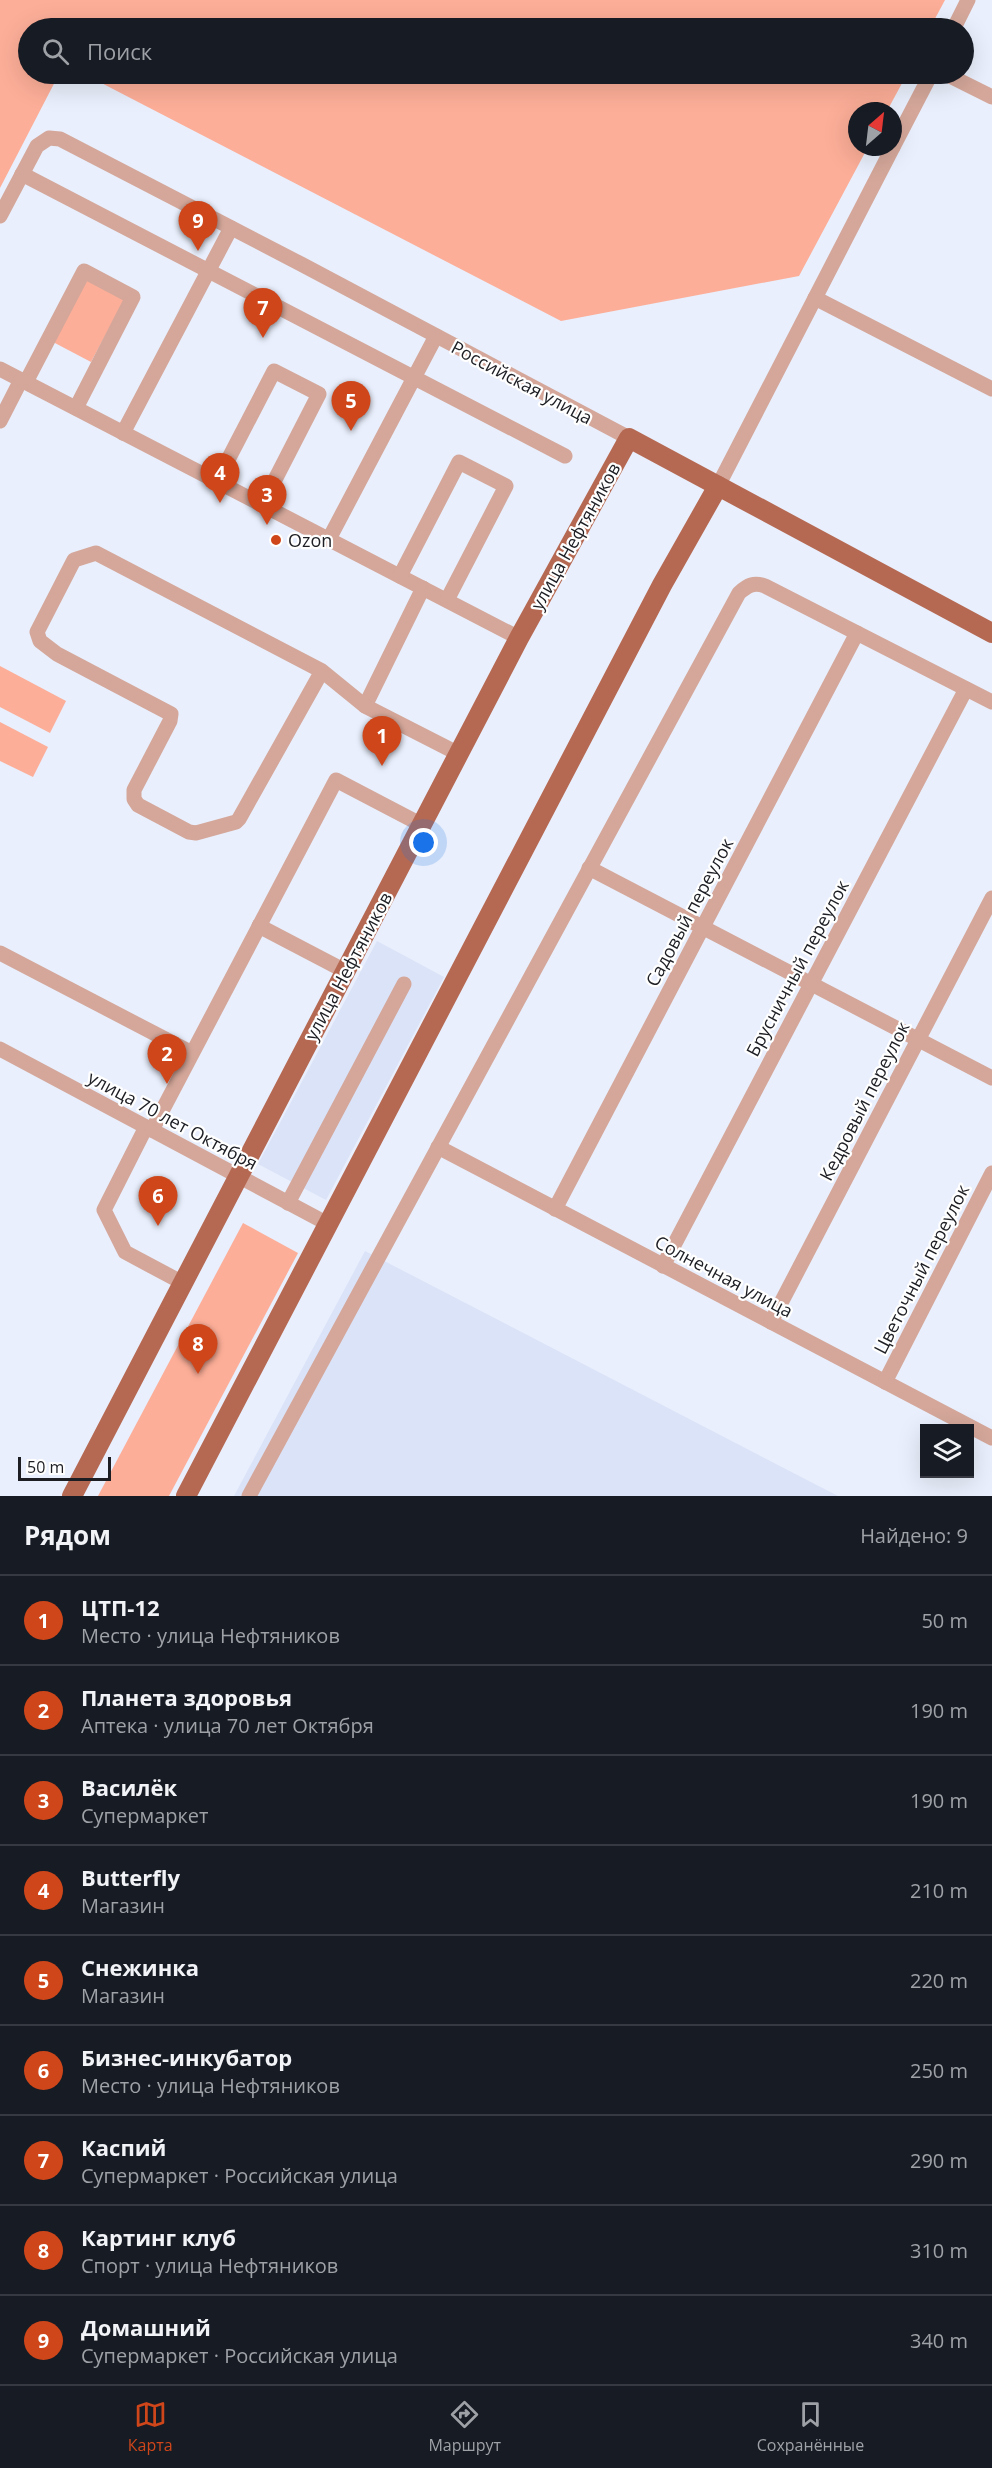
<!DOCTYPE html>
<html lang="ru">
<meta charset="utf-8">
<style>
:root{--surface:#171b24;--page:#20242c;--text:#f1f3f6;--muted:#9ea1a6;--line:#363941;--accent:#ce461a}
body{margin:0;font-family:"Open Sans",sans-serif;background:var(--page);color:var(--text)}
.controls{position:absolute;right:18px;bottom:18px;display:grid;overflow:hidden;border-radius:0px;box-shadow:0 6px 24px #0002}
.controls button{width:54px;height:54px;display:grid;place-items:center;padding:0;border:0;border-bottom:2px solid var(--line);background:var(--surface);color:var(--text);font:30px sans-serif}
.compass{position:absolute;left:848px;top:102px;width:54px;height:54px;border-radius:50%;background:var(--surface);box-shadow:0 6px 24px #0002;rotate:28deg}
.scale{position:absolute;left:18px;bottom:15px;width:93px;box-sizing:border-box;padding-left:6px;border:3px solid #1c1e23;border-top:0;font-size:16px;line-height:21px;white-space:nowrap;color:#1c1e23;-webkit-text-stroke:4px #fff;paint-order:stroke}
.you{position:absolute;left:424px;top:843px;width:21px;height:21px;margin:-15px;border:4px solid #fff;border-radius:50%;background:#1a73e8;box-shadow:0 0 0 9px #1a73e833}
.badge{display:grid;place-items:center;width:39px;height:39px;border-radius:50%;background:var(--accent);color:#fff;font-size:20px;font-weight:700}
.pin{position:absolute;translate:-50% -50px;filter:drop-shadow(0 2px 3px #0008)}
.pin::after{content:'';position:absolute;top:32px;width:21px;height:18px;background:inherit;clip-path:polygon(0 0,100% 0,50% 100%)}
.list{margin:0;padding:0;list-style:none}
h2{display:flex;justify-content:space-between;align-items:center;height:78px;margin:0;padding:0 24px;font-size:26px}
h2 small{font-size:20px;font-weight:400;color:var(--muted)}
.list li{display:grid;grid-template-columns:39px 1fr auto;gap:18px;align-items:center;box-sizing:border-box;height:90px;padding:0 24px;border-top:2px solid var(--line)}
.list b{display:block;font-size:22px;white-space:nowrap}
.list p{margin:0;font-size:20px;white-space:nowrap;color:var(--muted)}
.list em{font-size:20px;font-style:normal;color:var(--muted)}
.icon{flex:none;width:33px;height:33px;fill:none;stroke:currentColor;stroke-width:2;stroke-linecap:round;stroke-linejoin:round}
.map{position:relative;flex:none;width:992px;height:1496px;overflow:hidden}
.search{position:absolute;background:var(--surface);box-shadow:0 6px 24px #0002;left:18px;right:18px;top:18px;height:66px;display:flex;align-items:center;gap:15px;box-sizing:border-box;padding:0 21px;border-radius:33px;color:var(--muted);font-size:22px}
.sheet{height:888px;background:var(--surface)}
nav{display:flex;justify-content:space-around;align-items:center;box-sizing:border-box;height:84px;border-top:2px solid var(--line);background:var(--surface);font-size:16px;color:var(--muted)}
nav a{display:grid;justify-items:center;gap:3px}
nav .on{color:var(--accent)}
.map>svg:first-child{display:block}
.built{fill:#dbe3f8}
.green{fill:#fcae98}
.lines{fill:none;stroke-linecap:round;stroke-linejoin:round}
.minor{stroke:#d4a79a;stroke-width:15}
.major{stroke:#b66952;stroke-width:20}
.poi-dot{fill:#ce461a;stroke:#fff;stroke-width:2}
.labels{text-anchor:middle;dominant-baseline:central;stroke-width:4.5;stroke-linejoin:round;paint-order:stroke}
.street-label{font-size:18px;fill:#1c1e23;stroke:#fff}
.poi-label{font-size:18px;fill:#1c1e23;stroke:#fff;text-anchor:start}
</style>
<div class="map">
<svg width="992" height="1496" viewBox="0 0 992 1496">
<rect width="100%" height="100%" fill="#e9effc"/>
<g class="built">
<polygon points="377,941 444,977 326,1200 258,1164"/>
<polygon points="365,1251 838,1496 234,1496"/>
</g>
<g class="green">
<polygon points="0,0 945,0 930,28 28,28 28,74 59,74 0,188"/>
<polygon points="84,74 907,74 887,111 857,111 857,147 868,147 799,276 561,321"/>
<polygon points="87,279 125,299 91,362 53,342"/>
<polygon points="0,666 66,701 50,733 0,707"/>
<polygon points="0,722 48,747 33,777 0,761"/>
<polygon points="243,1223 298,1253 169,1496 98,1496"/>
</g>
<g class="lines">
<g class="minor">
<polyline points="954,28 968,0"/>
<polyline points="946,74 992,97"/>
<polyline points="893,147 931,74"/>
<polyline points="22,174 565,456"/>
<polyline points="0,216 37,146 49,138 60,139 301,264 629,438"/>
<polyline points="815,298 992,389"/>
<polyline points="0,369 519,638"/>
<polyline points="26,382 84,271 133,297 76,408"/>
<polyline points="0,421 21,380"/>
<polyline points="123,433 231,228"/>
<polyline points="217,481 274,371 319,394 262,505"/>
<polyline points="718,486 893,147"/>
<polyline points="329,539 436,336"/>
<polyline points="400,576 459,462 506,486 447,600"/>
<polyline points="423,588 365,706 459,754"/>
<polyline points="322,671 239,819 236,822 196,833 189,832 138,805 134,799 134,790 170,721 171,714 57,654 40,641 37,632 74,560 96,553 322,671 365,706"/>
<polyline points="589,868 992,1078"/>
<polyline points="259,926 345,971"/>
<polyline points="0,953 192,1053"/>
<polyline points="0,1049 328,1224"/>
<polyline points="146,1127 104,1210 125,1252 183,1283"/>
<polyline points="152,1130 336,780 422,825"/>
<polyline points="438,1147 992,1438"/>
<polyline points="288,1203 404,984"/>
<polyline points="555,1209 857,633"/>
<polyline points="663,1266 966,689"/>
<polyline points="771,1322 992,898"/>
<polyline points="885,1382 992,1173"/>
<path d="M249,1496L739,593C748,585 754,582 765,586L992,702"/>
</g>
<g class="major">
<polyline points="72,1496 519,638 629,438 992,633"/>
<polyline points="186,1496 662,585 718,486"/>
</g>
</g>
<circle class="poi-dot" cx="276" cy="540" r="6"/>
<g class="labels">
<g class="street-label">
<text transform="translate(522 382) rotate(28)">Российская улица</text>
<text transform="translate(575 536) rotate(-61)">улица Нефтяников</text>
<text transform="translate(689 912) rotate(-62)">Садовый переулок</text>
<text transform="translate(348 966) rotate(-62)">улица Нефтяников</text>
<text transform="translate(797 968) rotate(-62)">Брусничный переулок</text>
<text transform="translate(864 1101) rotate(-63)">Кедровый переулок</text>
<text transform="translate(173 1120) rotate(28)">улица 70 лет Октября</text>
<text transform="translate(921 1269) rotate(-63)">Цветочный переулок</text>
<text transform="translate(724 1276) rotate(28)">Солнечная улица</text>
</g>
<g class="poi-label">
<text x="288" y="540">Ozon</text>
</g>
</g>
</svg>
<div class="controls">
<button><svg class="icon" aria-label="layers" viewBox="0 0 24 24"><path d="M12 4l9 5-9 5-9-5zM3 14l9 5 9-5"/></svg></button>
</div>
<svg class="compass" viewBox="-18 -18 36 36"><path d="M0-13l5 13h-10z" fill="#e53935"/><path d="M0 13l5-13h-10z" fill="#9ea1a6"/></svg>
<div class="scale">50 m</div>
<div class="you"></div>
<div class="pin badge" style="left:382px;top:766px">1</div>
<div class="pin badge" style="left:167px;top:1084px">2</div>
<div class="pin badge" style="left:267px;top:525px">3</div>
<div class="pin badge" style="left:220px;top:503px">4</div>
<div class="pin badge" style="left:351px;top:431px">5</div>
<div class="pin badge" style="left:158px;top:1226px">6</div>
<div class="pin badge" style="left:263px;top:338px">7</div>
<div class="pin badge" style="left:198px;top:1374px">8</div>
<div class="pin badge" style="left:198px;top:251px">9</div>
<div class="search"><svg class="icon" aria-label="search" viewBox="0 0 24 24"><circle cx="10" cy="10" r="6"/><path d="M15 15l6 6"/></svg>Поиск</div>
</div>
<section class="sheet">
<h2>Рядом<small>Найдено: 9</small></h2>
<ul class="list">
<li><span class="badge">1</span><div><b>ЦТП-12</b><p>Место · улица Нефтяников</p></div><em>50 m</em></li>
<li><span class="badge">2</span><div><b>Планета здоровья</b><p>Аптека · улица 70 лет Октября</p></div><em>190 m</em></li>
<li><span class="badge">3</span><div><b>Василёк</b><p>Супермаркет</p></div><em>190 m</em></li>
<li><span class="badge">4</span><div><b>Butterfly</b><p>Магазин</p></div><em>210 m</em></li>
<li><span class="badge">5</span><div><b>Снежинка</b><p>Магазин</p></div><em>220 m</em></li>
<li><span class="badge">6</span><div><b>Бизнес-инкубатор</b><p>Место · улица Нефтяников</p></div><em>250 m</em></li>
<li><span class="badge">7</span><div><b>Каспий</b><p>Супермаркет · Российская улица</p></div><em>290 m</em></li>
<li><span class="badge">8</span><div><b>Картинг клуб</b><p>Спорт · улица Нефтяников</p></div><em>310 m</em></li>
<li><span class="badge">9</span><div><b>Домашний</b><p>Супермаркет · Российская улица</p></div><em>340 m</em></li>
</ul>
</section>
<nav>
<a class="on"><svg class="icon" aria-label="map" viewBox="0 0 24 24"><path d="M3 6l6-2 6 2 6-2v14l-6 2-6-2-6 2zM9 4v14M15 6v14"/></svg>Карта</a>
<a><svg class="icon" aria-label="directions" viewBox="0 0 24 24"><path d="M12 3l9 9-9 9-9-9zM9 14v-3h6M13 9l2 2-2 2"/></svg>Маршрут</a>
<a><svg class="icon" aria-label="saved" viewBox="0 0 24 24"><path d="M7 4h10v16l-5-4-5 4z"/></svg>Сохранённые</a>
</nav>
